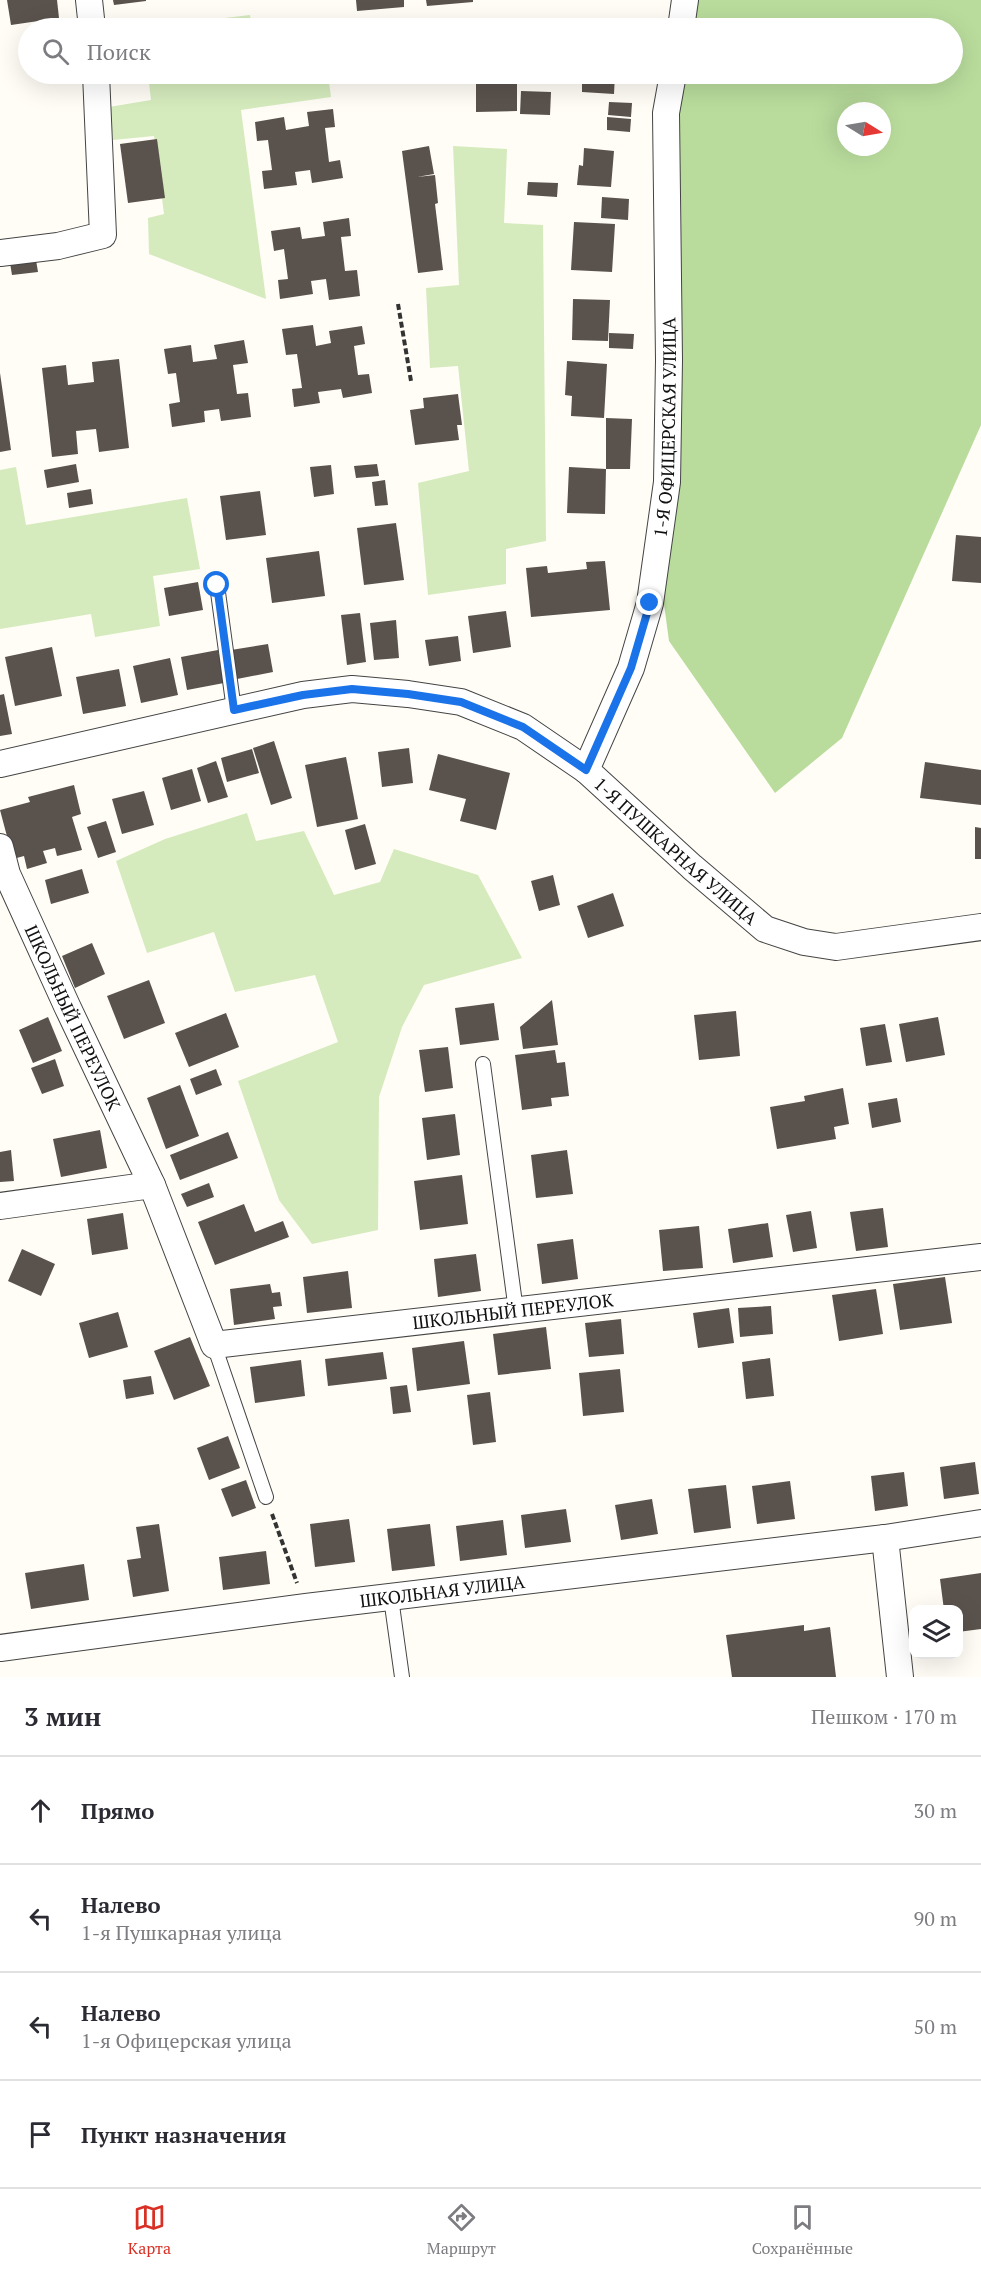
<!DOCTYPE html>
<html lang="ru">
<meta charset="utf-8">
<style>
:root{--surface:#fff;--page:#f2f2f3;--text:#2b2b33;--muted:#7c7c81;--line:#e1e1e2;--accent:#d93025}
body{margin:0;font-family:"PT Serif",serif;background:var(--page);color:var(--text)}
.controls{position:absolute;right:18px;bottom:18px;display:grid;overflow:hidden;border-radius:12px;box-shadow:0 6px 24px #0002}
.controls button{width:54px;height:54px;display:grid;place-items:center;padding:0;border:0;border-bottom:2px solid var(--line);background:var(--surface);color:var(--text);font:30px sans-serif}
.compass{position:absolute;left:837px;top:102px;width:54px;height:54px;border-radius:50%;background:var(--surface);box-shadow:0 6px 24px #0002;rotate:101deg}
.stop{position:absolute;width:18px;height:18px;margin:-14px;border:4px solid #1a73e8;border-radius:50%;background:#fff}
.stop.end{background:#1a73e8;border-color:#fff;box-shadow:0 2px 6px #0008}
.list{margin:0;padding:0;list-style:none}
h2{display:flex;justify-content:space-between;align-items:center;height:78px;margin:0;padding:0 24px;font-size:26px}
h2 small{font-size:20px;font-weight:400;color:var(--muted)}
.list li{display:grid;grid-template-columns:39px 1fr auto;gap:18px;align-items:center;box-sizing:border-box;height:108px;padding:0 24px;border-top:2px solid var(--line)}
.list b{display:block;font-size:22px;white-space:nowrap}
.list p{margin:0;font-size:20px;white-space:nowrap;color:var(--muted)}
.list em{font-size:20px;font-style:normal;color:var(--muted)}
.icon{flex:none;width:33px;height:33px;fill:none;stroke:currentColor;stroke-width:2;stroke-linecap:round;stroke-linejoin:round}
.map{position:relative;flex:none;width:981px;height:1677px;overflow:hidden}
.search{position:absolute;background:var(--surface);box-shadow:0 6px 24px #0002;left:18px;right:18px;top:18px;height:66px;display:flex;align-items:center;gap:15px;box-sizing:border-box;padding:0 21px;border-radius:33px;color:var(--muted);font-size:22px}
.sheet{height:510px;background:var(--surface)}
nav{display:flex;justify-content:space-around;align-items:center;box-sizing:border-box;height:84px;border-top:2px solid var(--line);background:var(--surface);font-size:16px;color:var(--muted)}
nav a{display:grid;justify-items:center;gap:3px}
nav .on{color:var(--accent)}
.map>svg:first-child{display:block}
.green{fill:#d5ebbd}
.forest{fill:#b9dc9c;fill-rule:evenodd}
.building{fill:#5a524d}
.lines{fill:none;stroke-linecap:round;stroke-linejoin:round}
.lane-casing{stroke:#444;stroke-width:16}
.street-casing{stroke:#444;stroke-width:28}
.path{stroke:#333;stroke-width:4;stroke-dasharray:6 3;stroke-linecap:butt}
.lane{stroke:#fff;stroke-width:14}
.street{stroke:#fff;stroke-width:26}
.route{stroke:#1a73e8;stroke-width:8}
.labels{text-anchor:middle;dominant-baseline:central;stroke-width:6;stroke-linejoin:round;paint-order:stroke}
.street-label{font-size:18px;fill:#111;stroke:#fff}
</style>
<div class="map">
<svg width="981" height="1677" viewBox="0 0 981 1677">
<rect width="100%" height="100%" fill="#fffdf5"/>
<g class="green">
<polygon points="250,15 252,28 321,20 322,28 142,28"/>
<polygon points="148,74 328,74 331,97 241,110 266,299 149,254 148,218 164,214 154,136 113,140 109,107 151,100"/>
<polygon points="453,146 507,149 504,223 543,225 546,541 506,549 506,584 428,595 418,483 469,471 458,366 430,368 426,288 459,285"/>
<polygon points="16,467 26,525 187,498 200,569 153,576 160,626 95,637 91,614 0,629 0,470"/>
<polygon points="247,813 256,841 304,831 334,895 380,882 394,849 478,875 522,958 424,985 402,1027 379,1097 378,1230 312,1244 279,1200 238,1081 338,1042 315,975 235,992 214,932 147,953 116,861 165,839"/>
</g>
<path class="forest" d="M697,0H981V425L842,738L775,793L669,641L656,545L679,110L685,74H952V28H693ZM846,111H882V147H846Z"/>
<g class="building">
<polygon points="7,0 57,0 59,18 11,25"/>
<polygon points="113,0 146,0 146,1 114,5"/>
<polygon points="356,0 404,0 404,7 357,11"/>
<polygon points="426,0 473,0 473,2 427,6"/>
<polygon points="111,74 148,74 148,81 112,84"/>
<polygon points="476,74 517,74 517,111 476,112"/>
<polygon points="574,74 615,74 614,94 582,92 582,82 573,82"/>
<polygon points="521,91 551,92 550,115 520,114"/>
<polygon points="609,102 632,103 631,117 608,115"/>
<polygon points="333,109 335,127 325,128 329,162 340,160 343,178 312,183 310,170 295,172 297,185 264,189 262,171 272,170 268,140 257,141 255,122 284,117 286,130 309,126 307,112"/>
<polygon points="607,117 631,119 630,132 607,130"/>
<polygon points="157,139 165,198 128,203 120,144"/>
<polygon points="429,146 434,174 417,177 435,175 438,203 435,204 443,270 418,273 402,151"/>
<polygon points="584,148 614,151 611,187 577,185 579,165 583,166"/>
<polygon points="528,182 558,183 557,197 527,195"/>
<polygon points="602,197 629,199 628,220 601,218"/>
<polygon points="349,218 351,236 341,237 345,271 357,270 360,296 329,300 326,279 311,281 313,294 280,299 278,280 288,279 284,249 274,251 271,231 300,227 302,239 325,236 323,222"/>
<polygon points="574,222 615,224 612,272 571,270"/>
<polygon points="36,260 38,272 12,275 10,263"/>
<polygon points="573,299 610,300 608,341 572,340"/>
<polygon points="313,325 316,346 331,343 329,331 362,326 365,344 354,346 358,375 369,374 372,393 343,398 341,389 318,392 320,403 294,407 292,389 302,388 297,354 286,355 282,329"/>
<polygon points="609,333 634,334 633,349 609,348"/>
<polygon points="244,340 248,363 233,365 237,394 248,393 251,417 221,421 219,409 204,411 205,422 172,427 169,404 180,402 176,373 168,374 164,349 191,345 193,362 217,359 214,345"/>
<polygon points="119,359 129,448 99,452 96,429 76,431 78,454 52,457 42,368 66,365 68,385 94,382 92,362"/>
<polygon points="567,361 607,364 604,418 571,416 572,396 565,395"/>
<polygon points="0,373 11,450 0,452"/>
<polygon points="458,394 462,425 457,425 459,440 415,445 410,410 424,408 423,398"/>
<polygon points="606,418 632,419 630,469 606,469 605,514 567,513 569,467 606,469"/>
<polygon points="76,464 79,482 47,488 44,470"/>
<polygon points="377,464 379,476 356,478 354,466"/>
<polygon points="331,465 334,494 314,497 310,467"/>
<polygon points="385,480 388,505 375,506 372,482"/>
<polygon points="91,489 93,504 69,508 67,493"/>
<polygon points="260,491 266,535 226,540 220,496"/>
<polygon points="396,523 404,580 364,585 357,528"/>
<polygon points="956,535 981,537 981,583 952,581"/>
<polygon points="319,551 325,596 272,603 266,558"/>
<polygon points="605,561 610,610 531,617 526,568 547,566 548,573 587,569 586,562"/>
<polygon points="198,582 203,610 169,616 164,588"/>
<polygon points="506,611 511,647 473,653 468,616"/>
<polygon points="360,613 366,662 347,665 341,615"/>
<polygon points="396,620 399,658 374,660 370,623"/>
<polygon points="458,636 461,661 429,666 425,640"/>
<polygon points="268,644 273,672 237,679 231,650"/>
<polygon points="52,647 62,696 15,706 5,657"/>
<polygon points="218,650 224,683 187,690 181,657"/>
<polygon points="170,658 178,695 141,703 133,666"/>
<polygon points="119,669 126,706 83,714 76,677"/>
<polygon points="4,694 12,734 0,736 0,695"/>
<polygon points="274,741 292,798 271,805 253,748"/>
<polygon points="409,748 413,783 382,787 378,752"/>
<polygon points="252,749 259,773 227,782 221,758"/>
<polygon points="438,754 510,773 496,830 460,821 466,799 429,790"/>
<polygon points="346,757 358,819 317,827 305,765"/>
<polygon points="216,761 228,797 208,803 197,768"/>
<polygon points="925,762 981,770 981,805 920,798"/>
<polygon points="192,769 201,801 171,810 162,778"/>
<polygon points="74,785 81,814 72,817 82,850 57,856 55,848 43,851 47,863 27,869 24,856 13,859 0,810 30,802 28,797"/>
<polygon points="144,791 154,825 122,834 112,799"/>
<polygon points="106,821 116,852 98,858 87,827"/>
<polygon points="365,824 376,864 355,870 345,830"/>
<polygon points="975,827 981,828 981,859 975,859"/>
<polygon points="82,869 89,893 51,904 45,880"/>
<polygon points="553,875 560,905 539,911 531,881"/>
<polygon points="613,893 624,926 588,938 577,906"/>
<polygon points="92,943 105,974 75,988 62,956"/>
<polygon points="149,980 165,1023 124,1039 107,996"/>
<polygon points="552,1000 558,1045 523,1049 520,1027"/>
<polygon points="494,1003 499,1040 460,1045 455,1008"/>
<polygon points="736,1011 740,1056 699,1060 694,1015"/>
<polygon points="226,1013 239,1047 189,1067 175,1033"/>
<polygon points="48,1017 62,1051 33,1063 19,1030"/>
<polygon points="938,1017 945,1055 906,1062 899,1024"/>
<polygon points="885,1024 892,1062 866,1066 860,1028"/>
<polygon points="448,1047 453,1088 425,1092 419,1050"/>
<polygon points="555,1050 557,1063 565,1062 569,1096 551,1098 552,1106 522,1110 515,1055"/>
<polygon points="55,1059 64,1086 42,1094 31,1068"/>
<polygon points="216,1069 222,1085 196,1095 190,1079"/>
<polygon points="180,1085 199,1136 166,1149 147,1098"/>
<polygon points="843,1088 849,1124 834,1127 836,1139 777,1149 770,1107 805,1101 804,1096"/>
<polygon points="897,1098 901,1122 872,1128 868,1103"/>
<polygon points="455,1114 460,1155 427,1160 422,1118"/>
<polygon points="100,1130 107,1168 61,1177 53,1139"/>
<polygon points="228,1132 238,1158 180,1180 170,1155"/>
<polygon points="11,1150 14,1181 0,1182 0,1152"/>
<polygon points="567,1150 573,1194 536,1198 531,1155"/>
<polygon points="462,1175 468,1224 420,1230 414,1181"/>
<polygon points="209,1183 214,1197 187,1207 181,1194"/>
<polygon points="244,1204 255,1232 283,1221 289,1237 215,1265 198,1222"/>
<polygon points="883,1208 888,1247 856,1251 850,1212"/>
<polygon points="811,1211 817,1248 793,1252 786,1215"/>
<polygon points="123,1213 128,1249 92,1255 87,1219"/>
<polygon points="768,1223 773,1257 733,1263 728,1229"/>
<polygon points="699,1226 703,1268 663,1271 659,1230"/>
<polygon points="573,1239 578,1279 542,1284 537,1244"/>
<polygon points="22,1249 55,1264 41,1296 8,1281"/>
<polygon points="476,1254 481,1291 438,1297 434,1259"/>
<polygon points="348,1271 352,1308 307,1313 303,1277"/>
<polygon points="945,1277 952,1323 900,1330 893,1284"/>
<polygon points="270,1284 272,1293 280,1292 282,1306 273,1307 275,1319 234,1325 230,1289"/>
<polygon points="876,1289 883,1334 839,1341 832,1295"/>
<polygon points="771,1306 773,1334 740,1337 738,1308"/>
<polygon points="729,1308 734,1343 698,1348 693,1313"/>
<polygon points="118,1312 128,1347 89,1358 79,1323"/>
<polygon points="621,1319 624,1354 589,1357 585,1323"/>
<polygon points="546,1327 551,1369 498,1375 493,1334"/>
<polygon points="190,1337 210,1386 174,1400 154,1351"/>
<polygon points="464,1341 470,1384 417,1391 412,1348"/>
<polygon points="383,1352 387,1379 328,1386 325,1359"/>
<polygon points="770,1358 774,1396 746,1399 742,1362"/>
<polygon points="301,1360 305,1396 255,1403 250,1367"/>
<polygon points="620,1369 624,1412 583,1416 579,1373"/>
<polygon points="151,1376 154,1394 126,1399 123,1380"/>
<polygon points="407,1385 411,1412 393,1414 390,1387"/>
<polygon points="490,1392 496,1442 473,1445 467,1395"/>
<polygon points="228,1436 240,1468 209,1480 197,1448"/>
<polygon points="975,1462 979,1494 944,1499 940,1467"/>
<polygon points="904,1472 908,1506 875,1511 871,1476"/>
<polygon points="246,1480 256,1508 232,1517 221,1489"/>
<polygon points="790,1481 795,1519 757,1524 752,1486"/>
<polygon points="726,1485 731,1528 694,1533 688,1489"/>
<polygon points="652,1499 658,1534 621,1540 615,1505"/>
<polygon points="566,1509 571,1542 525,1548 521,1515"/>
<polygon points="349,1519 355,1562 315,1567 310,1524"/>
<polygon points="503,1520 507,1555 460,1561 456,1526"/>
<polygon points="159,1524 169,1591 133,1597 127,1560 141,1558 136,1527"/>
<polygon points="430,1524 435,1566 392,1571 387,1529"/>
<polygon points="266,1551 270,1584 223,1590 219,1557"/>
<polygon points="84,1564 89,1600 31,1609 25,1573"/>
<polygon points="981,1573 981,1629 958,1632 958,1610 944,1610 940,1579"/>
<polygon points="804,1625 804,1631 830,1627 836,1677 732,1677 726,1635"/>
</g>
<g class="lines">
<defs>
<g id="lane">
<polyline points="217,585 234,710"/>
<polyline points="483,1064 516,1311"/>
<polyline points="214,1345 266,1497"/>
<polyline points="391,1598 402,1677"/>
</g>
<g id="street">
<polyline points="89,0 92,28"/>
<polyline points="681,28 685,0"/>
<polyline points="0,253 58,246 103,235 96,74"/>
<path id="s1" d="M0,764L303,695L352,689L408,694L461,702L523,727L586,770L692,867L765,929L804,942L836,947L981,927"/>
<path id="s2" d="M586,770L631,668L650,603L667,482L669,360L666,113L673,74"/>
<path id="s3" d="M0,847L7,874L67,1006L152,1185"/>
<path id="s4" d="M0,1206L152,1185L214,1345L981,1257"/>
<polyline points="885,1538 900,1677"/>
<path id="s5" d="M0,1648L306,1607L885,1538L981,1523"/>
</g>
</defs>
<use href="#lane" class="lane-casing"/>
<use href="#street" class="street-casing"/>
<g class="path">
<polyline points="398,304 411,381"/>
<polyline points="272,1514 297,1583"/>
</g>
<use href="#lane" class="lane"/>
<use href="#street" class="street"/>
</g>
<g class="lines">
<polyline class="route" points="217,585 234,710 303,695 352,689 408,694 461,702 523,727 586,770 631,668 650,603"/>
</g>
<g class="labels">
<g class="street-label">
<text stroke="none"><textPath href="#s2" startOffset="356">1-Я ОФИЦЕРСКАЯ УЛИЦА</textPath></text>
<text stroke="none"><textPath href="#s1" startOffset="734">1-Я ПУШКАРНАЯ УЛИЦА</textPath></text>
<text stroke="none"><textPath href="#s3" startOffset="186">ШКОЛЬНЫЙ ПЕРЕУЛОК</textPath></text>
<text stroke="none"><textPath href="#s4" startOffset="626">ШКОЛЬНЫЙ ПЕРЕУЛОК</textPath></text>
<text stroke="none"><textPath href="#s5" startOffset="446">ШКОЛЬНАЯ УЛИЦА</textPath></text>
</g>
</g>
</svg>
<div class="controls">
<button><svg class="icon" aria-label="layers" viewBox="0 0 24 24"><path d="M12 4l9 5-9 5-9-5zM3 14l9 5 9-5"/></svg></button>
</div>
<svg class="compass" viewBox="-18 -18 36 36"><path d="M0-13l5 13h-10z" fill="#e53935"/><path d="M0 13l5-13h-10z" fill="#7c7c81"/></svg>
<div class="stop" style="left:217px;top:585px"></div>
<div class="stop end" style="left:650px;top:603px"></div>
<div class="search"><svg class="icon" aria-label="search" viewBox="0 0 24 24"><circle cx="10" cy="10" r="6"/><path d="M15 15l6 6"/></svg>Поиск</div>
</div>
<section class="sheet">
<h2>3 мин<small>Пешком · 170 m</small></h2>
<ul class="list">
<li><svg class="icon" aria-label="ahead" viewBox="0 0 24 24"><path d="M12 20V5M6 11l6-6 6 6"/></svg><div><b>Прямо</b></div><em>30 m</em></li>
<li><svg class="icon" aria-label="left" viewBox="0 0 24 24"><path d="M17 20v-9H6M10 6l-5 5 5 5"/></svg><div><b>Налево</b><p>1-я Пушкарная улица</p></div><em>90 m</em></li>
<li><svg class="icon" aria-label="left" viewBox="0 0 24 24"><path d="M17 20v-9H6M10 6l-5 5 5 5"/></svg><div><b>Налево</b><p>1-я Офицерская улица</p></div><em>50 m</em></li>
<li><svg class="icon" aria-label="arrive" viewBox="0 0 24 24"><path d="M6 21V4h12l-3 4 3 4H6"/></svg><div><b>Пункт назначения</b></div></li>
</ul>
</section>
<nav>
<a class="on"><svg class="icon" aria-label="map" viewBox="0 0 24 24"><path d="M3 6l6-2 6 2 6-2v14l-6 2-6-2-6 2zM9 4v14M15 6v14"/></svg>Карта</a>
<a><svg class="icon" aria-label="directions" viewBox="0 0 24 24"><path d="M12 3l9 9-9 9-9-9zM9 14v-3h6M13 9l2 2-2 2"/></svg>Маршрут</a>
<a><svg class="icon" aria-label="saved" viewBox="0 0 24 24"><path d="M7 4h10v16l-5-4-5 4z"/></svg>Сохранённые</a>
</nav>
